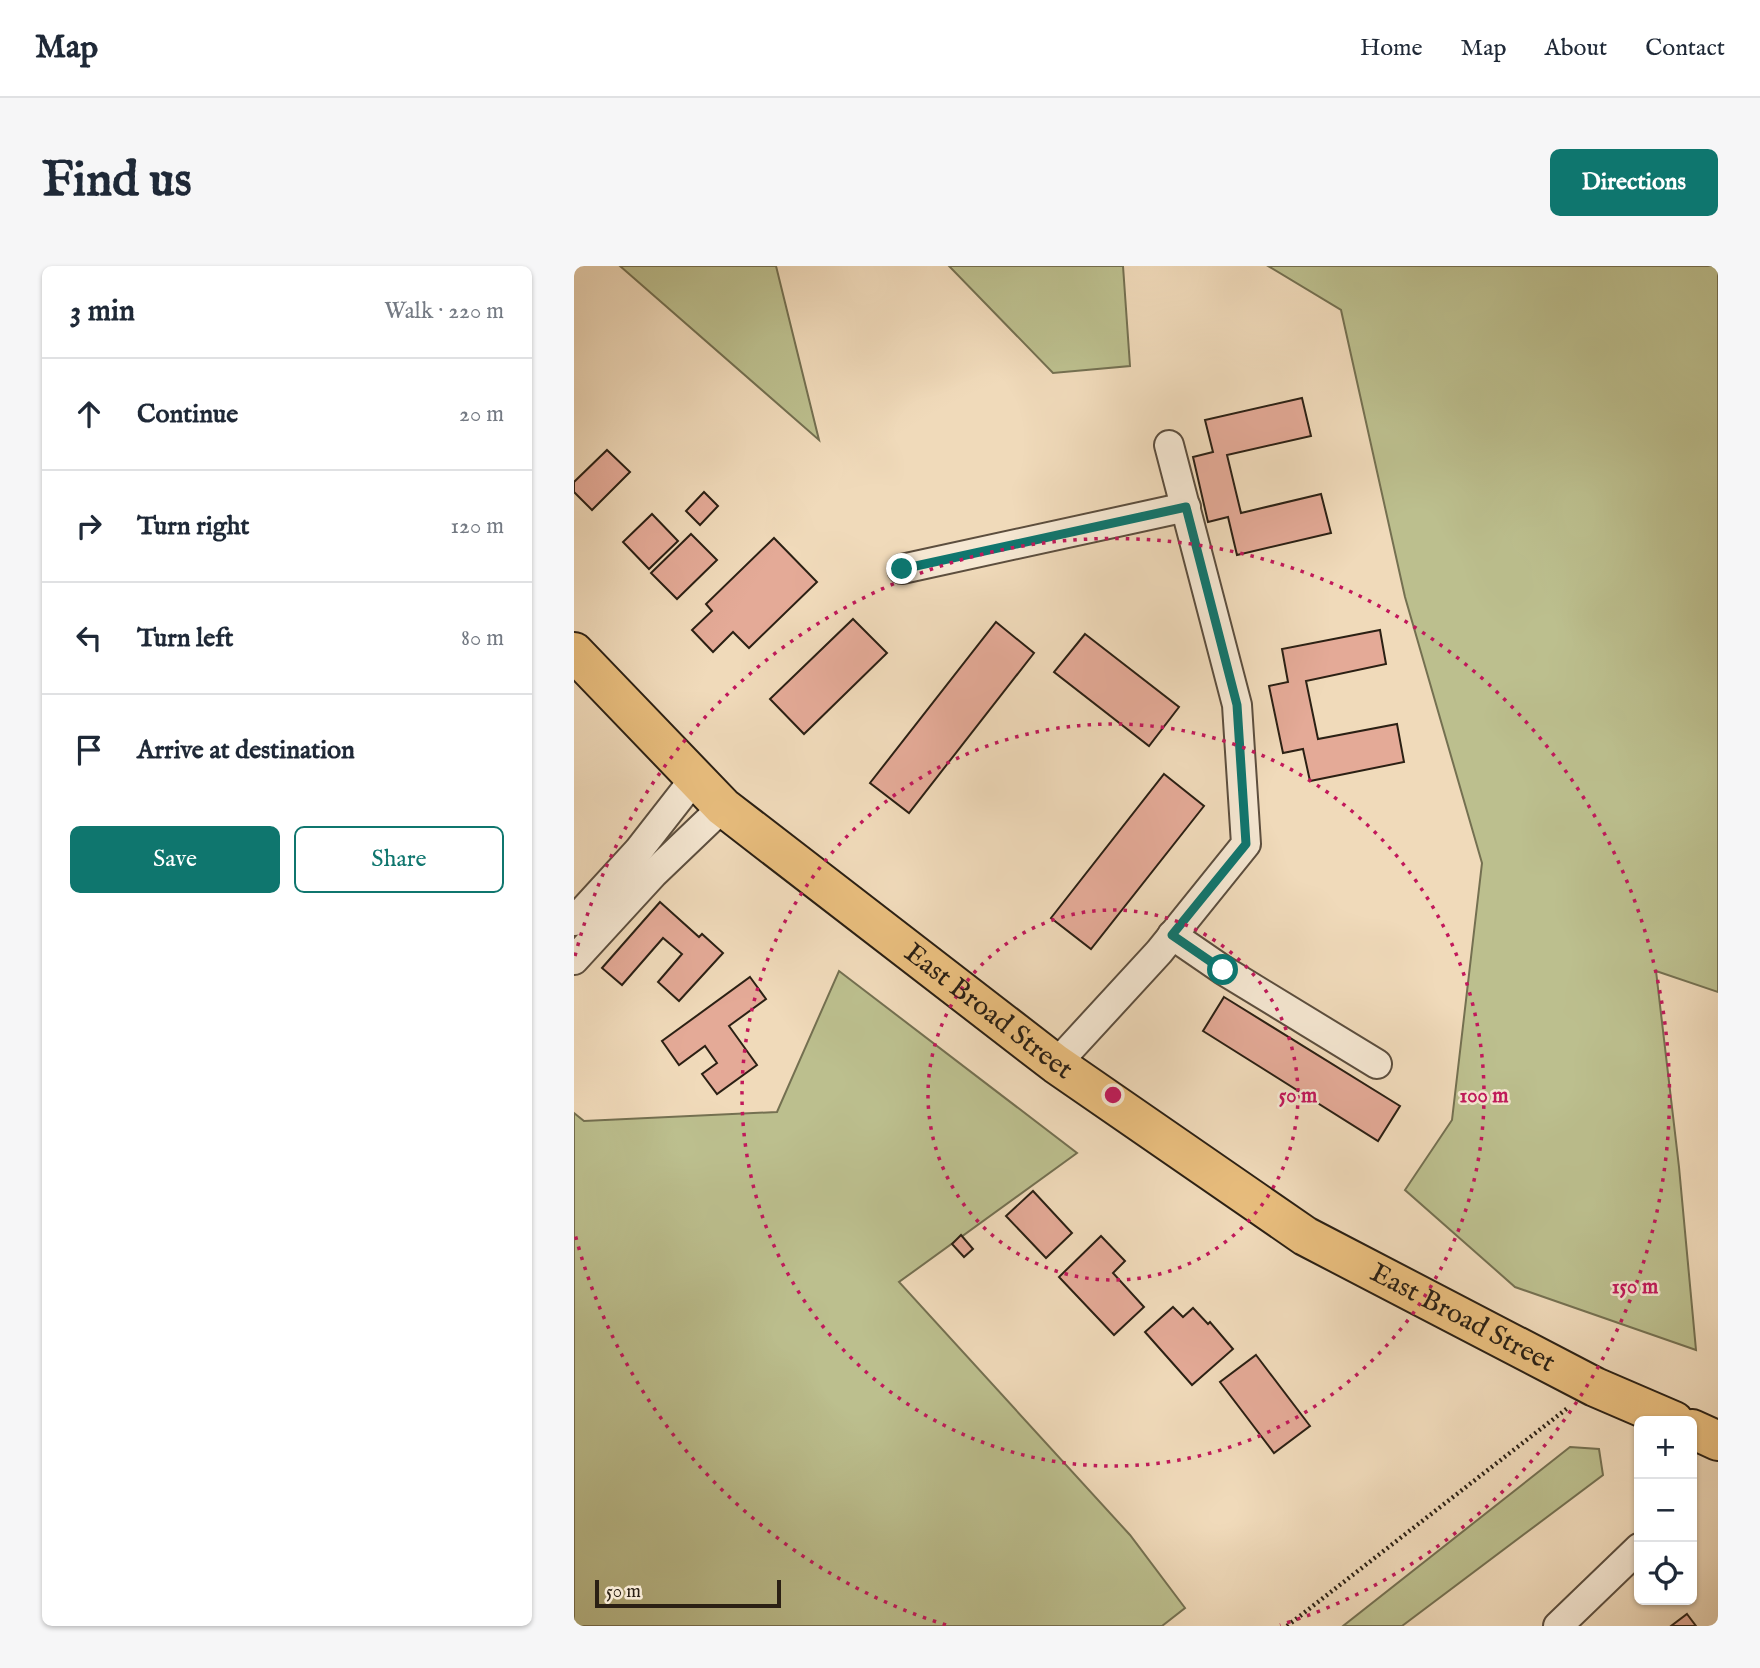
<!DOCTYPE html>
<meta charset="utf-8">
<style>
:root{--surface:#fff;--page:#f6f6f7;--text:#1f2937;--muted:#747a83;--line:#e0e1e3;--accent:#0f766e}
body{margin:0;font-family:"IM FELL English",serif;background:var(--page);color:var(--text)}
.controls{position:absolute;right:21px;bottom:21px;display:grid;overflow:hidden;border-radius:10px;box-shadow:0 2px 5px #0004}
.controls button{width:63px;height:63px;display:grid;place-items:center;padding:0;border:0;border-bottom:2px solid var(--line);background:var(--surface);color:var(--text);font:35px sans-serif}
.scale{position:absolute;left:21px;bottom:18px;width:186px;box-sizing:border-box;padding-left:7px;border:4px solid #2b2014;border-top:0;font-size:19px;line-height:24px;white-space:nowrap;color:#2b2014;-webkit-text-stroke:5px #f5e7d2;paint-order:stroke}
.stop{position:absolute;width:21px;height:21px;margin:-16px;border:5px solid #0f766e;border-radius:50%;background:#fff}
.stop.end{background:#0f766e;border-color:#fff;box-shadow:0 2px 7px #0008}
.list{margin:0;padding:0;list-style:none}
h2{display:flex;justify-content:space-between;align-items:center;height:91px;margin:0;padding:0 28px;font-size:30px}
h2 small{font-size:23px;font-weight:400;color:var(--muted)}
.list li{display:grid;grid-template-columns:46px 1fr auto;gap:21px;align-items:center;box-sizing:border-box;height:112px;padding:0 28px;border-top:2px solid var(--line)}
.list b{display:block;font-size:26px;white-space:nowrap}
.list em{font-size:23px;font-style:normal;color:var(--muted)}
.actions{display:flex;gap:14px;padding:21px 28px}
.actions a{flex:1;padding:16px 0;border:2px solid var(--accent);border-radius:10px;text-align:center;font-size:24px;color:var(--accent)}
.actions .main{background:var(--accent);color:#fff}
.icon{flex:none;width:38px;height:38px;fill:none;stroke:currentColor;stroke-width:2;stroke-linecap:round;stroke-linejoin:round}
.map{position:relative;flex:none;width:1144px;height:1360px;overflow:hidden;border-radius:10px}
header{display:flex;align-items:center;gap:42px;box-sizing:border-box;height:98px;padding:0 35px;background:var(--surface);border-bottom:2px solid var(--line)}
header strong{font-size:33px}
nav{display:flex;gap:38px;margin-inline-start:auto;font-size:24px}
.intro{display:flex;align-items:center;justify-content:space-between;box-sizing:border-box;height:168px;padding:0 42px}
h1{margin:0;font-size:49px}
.button{padding:18px 32px;border-radius:10px;background:var(--accent);color:#fff;font-size:24px;font-weight:700}
main{display:flex;gap:42px;padding:0 42px}
aside{flex:1;background:var(--surface);border-radius:10px;box-shadow:0 2px 5px #0004}
.map>svg:first-child{display:block}
.green{fill:#bcbf8e;stroke:#747051;stroke-width:2}
.building{fill:#e4aa97;stroke:#2b2014;stroke-width:2}
.lines{fill:none;stroke-linecap:round;stroke-linejoin:round}
.minor-casing{stroke:#5c4e3e;stroke-width:32}
.highway-casing{stroke:#2b2014;stroke-width:42}
.path{stroke:#2b2014;stroke-width:4.5;stroke-dasharray:2 3.5;stroke-linecap:butt}
.minor{stroke:#f5e7d2;stroke-width:28}
.highway{stroke:#e8bd7d;stroke-width:38}
.route{stroke:#0f766e;stroke-width:9}
.ring{fill:none;stroke:#c2185b;stroke-width:3.5;stroke-dasharray:3.5 7}
.labels{text-anchor:middle;dominant-baseline:central;stroke-width:5;stroke-linejoin:round;paint-order:stroke}
.street-label{font-size:28px;fill:#2b2014;stroke:#f5e7d2}
.centre{fill:#c2185b;stroke:#f5e7d2;stroke-width:3.5}
.ring-label{font-size:21px;text-anchor:middle;font-weight:bold;fill:#c2185b;stroke:#f5e7d2;stroke-width:5;stroke-linejoin:round;paint-order:stroke}
</style>
<header>
<strong>Map</strong>
<nav><a>Home</a><a>Map</a><a>About</a><a>Contact</a></nav>
</header>
<div class="intro"><h1>Find us</h1><a class="button">Directions</a></div>
<main>
<aside>
<h2>3 min<small>Walk · 220 m</small></h2>
<ul class="list">
<li><svg class="icon" aria-label="ahead" viewBox="0 0 24 24"><path d="M12 20V5M6 11l6-6 6 6"/></svg><div><b>Continue</b></div><em>20 m</em></li>
<li><svg class="icon" aria-label="right" viewBox="0 0 24 24"><path d="M7 20v-9h11M14 6l5 5-5 5"/></svg><div><b>Turn right</b></div><em>120 m</em></li>
<li><svg class="icon" aria-label="left" viewBox="0 0 24 24"><path d="M17 20v-9H6M10 6l-5 5 5 5"/></svg><div><b>Turn left</b></div><em>80 m</em></li>
<li><svg class="icon" aria-label="arrive" viewBox="0 0 24 24"><path d="M6 21V4h12l-3 4 3 4H6"/></svg><div><b>Arrive at destination</b></div></li>
</ul>
<div class="actions"><a class="main">Save</a><a>Share</a></div>
</aside>
<div class="map">
<svg width="1144" height="1360" viewBox="0 0 1144 1360">
<rect width="100%" height="100%" fill="#f0daba"/>
<filter id="stains"><feTurbulence type="fractalNoise" baseFrequency=".00286" numOctaves="4"/><feColorMatrix values="0 0 0 0 .2 0 0 0 0 .09 0 0 0 0 .02 0 0 0 .5 -.17"/></filter>
<radialGradient id="worn" r=".72"><stop offset=".6" stop-color="#630" stop-opacity="0"/><stop offset="1" stop-color="#630" stop-opacity=".3"/></radialGradient>
<g class="green">
<polygon points="46,0 202,0 245,174"/>
<polygon points="375,0 549,0 556,100 479,107"/>
<polygon points="694,0 1144,0 1144,726 1082,705 1105,901 1122,1084 941,1021 831,924 878,854 908,597 831,331 767,44"/>
<polygon points="265,705 503,887 325,1016 556,1269 611,1342 588,1360 0,1360 0,847 10,855 203,846"/>
<polygon points="996,1181 1025,1183 1029,1209 828,1360 769,1360"/>
</g>
<g class="building">
<polygon points="728,132 737,170 653,189 667,247 747,228 757,267 663,289 654,251 634,256 619,191 639,186 631,154"/>
<polygon points="33,184 56,206 18,244 0,226 0,216"/>
<polygon points="130,226 144,240 126,259 112,245"/>
<polygon points="78,248 104,275 75,303 49,276"/>
<polygon points="117,268 143,294 103,333 77,307"/>
<polygon points="200,272 243,316 175,382 159,366 139,386 118,364 138,345 132,338"/>
<polygon points="279,353 313,387 230,468 196,433"/>
<polygon points="422,356 460,387 335,547 296,517"/>
<polygon points="806,364 812,398 732,415 744,473 823,458 830,496 736,515 729,483 709,487 695,420 714,416 708,383"/>
<polygon points="511,368 605,441 575,480 480,406"/>
<polygon points="590,508 630,540 517,683 477,652"/>
<polygon points="86,636 125,671 128,668 149,687 105,735 84,716 108,688 89,672 48,719 28,702"/>
<polygon points="176,711 192,733 155,760 183,799 143,828 128,808 143,797 131,780 105,799 88,775"/>
<polygon points="650,731 826,840 804,875 629,765"/>
<polygon points="459,925 498,967 472,992 432,950"/>
<polygon points="387,969 399,983 390,991 378,978"/>
<polygon points="527,970 551,995 539,1007 570,1041 540,1069 485,1011"/>
<polygon points="599,1041 609,1051 619,1042 634,1058 636,1056 659,1083 618,1119 571,1066"/>
<polygon points="682,1089 736,1160 700,1187 646,1116"/>
<polygon points="1113,1348 1122,1360 1097,1360"/>
</g>
<g class="lines">
<defs>
<g id="minor">
<polyline points="328,303 612,241"/>
<polyline points="0,655 64,585 121,512"/>
<polyline points="598,669 649,704 803,798"/>
<polyline points="0,694 79,608 149,541"/>
<polyline points="482,798 585,686 672,578 663,439 595,179"/>
<polyline points="984,1360 1065,1282"/>
</g>
<g id="highway">
<path id="s1" d="M0,386L149,541L482,798L731,970L1021,1121L1100,1155"/>
<polyline points="1118,1163 1144,1175"/>
</g>
</defs>
<use href="#minor" class="minor-casing"/>
<use href="#highway" class="highway-casing"/>
<polyline class="path" points="713,1360 995,1141"/>
<use href="#minor" class="minor"/>
<use href="#highway" class="highway"/>
</g>
<g class="lines">
<polyline class="route" points="328,303 612,241 663,439 672,578 598,669 649,704"/>
</g>
<g class="ring">
<circle cx="539" cy="829" r="185"/>
<circle cx="539" cy="829" r="371"/>
<path d="M372 1359A556 556 0 0 1 1 968M1 690A556 556 0 1 1 706 1359"/>
</g>
<g class="labels">
<g class="street-label">
<text stroke="none"><textPath href="#s1" startOffset="550">East Broad Street</textPath></text>
<text stroke="none"><textPath href="#s1" startOffset="1116">East Broad Street</textPath></text>
</g>
</g>
<circle cx="539" cy="829" r="10" class="centre"/>
<g class="ring-label">
<text x="724" y="836">50 m</text>
<text x="910" y="836">100 m</text>
<text x="1061" y="1027">150 m</text>
</g>
<rect width="100%" height="100%" filter="url(#stains)"/>
<rect width="100%" height="100%" fill="url(#worn)"/>
</svg>
<div class="controls">
<button>+</button>
<button>−</button>
<button><svg class="icon" aria-label="locate" viewBox="0 0 24 24"><circle cx="12" cy="12" r="6"/><path d="M12 2v4M12 18v4M2 12h4M18 12h4"/></svg></button>
</div>
<div class="scale">50 m</div>
<div class="stop" style="left:649px;top:704px"></div>
<div class="stop end" style="left:328px;top:303px"></div>
</div>
</main>
